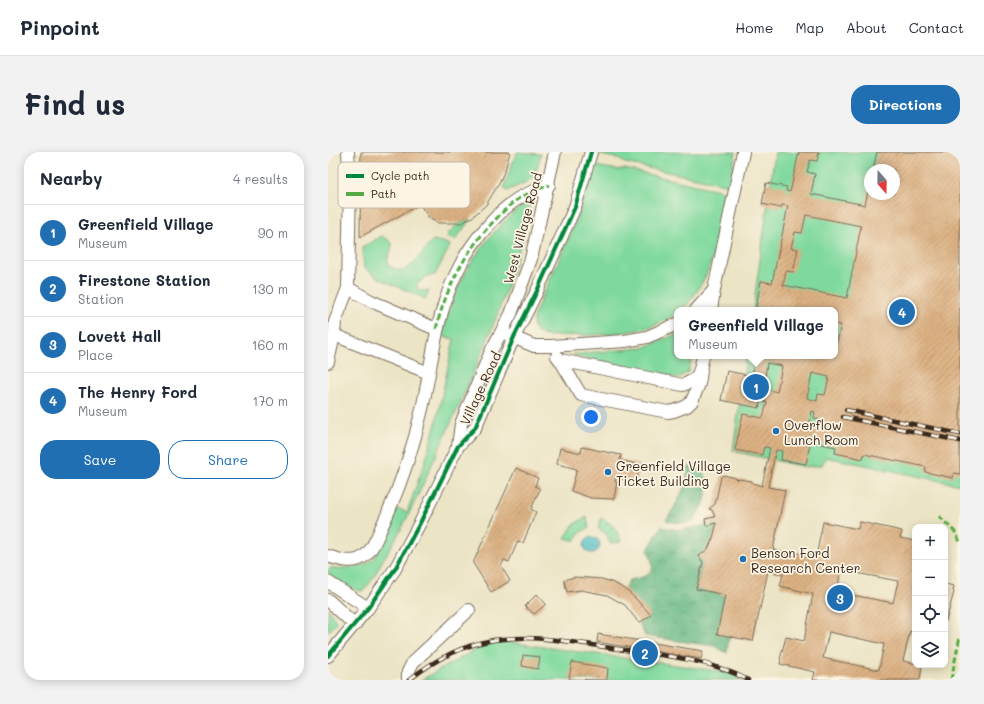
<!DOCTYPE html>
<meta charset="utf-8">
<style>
:root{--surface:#fff;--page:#f2f2f3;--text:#1f2937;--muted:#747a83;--line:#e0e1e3;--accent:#1f6fb2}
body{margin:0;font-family:Mali,sans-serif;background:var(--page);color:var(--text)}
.controls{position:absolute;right:12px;bottom:12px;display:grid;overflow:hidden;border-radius:8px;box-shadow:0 2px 10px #0003}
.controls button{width:36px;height:36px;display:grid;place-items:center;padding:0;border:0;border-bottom:1px solid var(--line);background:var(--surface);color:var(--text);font:20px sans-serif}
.compass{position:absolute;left:536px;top:12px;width:36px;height:36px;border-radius:50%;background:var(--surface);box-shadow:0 2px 10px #0003;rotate:160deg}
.you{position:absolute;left:263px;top:265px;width:14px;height:14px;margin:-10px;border:3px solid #fff;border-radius:50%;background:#1a73e8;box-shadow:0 0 0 6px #1a73e833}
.badge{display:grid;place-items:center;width:26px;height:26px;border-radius:50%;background:var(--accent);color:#fff;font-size:13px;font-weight:700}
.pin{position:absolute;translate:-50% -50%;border:2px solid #fff;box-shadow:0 1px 4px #0006}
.popup{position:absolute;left:346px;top:155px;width:164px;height:52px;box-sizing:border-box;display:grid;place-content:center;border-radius:8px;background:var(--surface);filter:drop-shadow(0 1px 3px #0005);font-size:13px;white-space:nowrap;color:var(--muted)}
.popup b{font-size:15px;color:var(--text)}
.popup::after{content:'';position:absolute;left:50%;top:100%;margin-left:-8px;border:8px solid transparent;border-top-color:var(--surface)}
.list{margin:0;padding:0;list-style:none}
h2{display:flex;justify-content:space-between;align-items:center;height:52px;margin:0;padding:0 16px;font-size:17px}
h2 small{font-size:13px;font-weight:400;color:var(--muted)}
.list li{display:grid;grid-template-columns:26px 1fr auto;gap:12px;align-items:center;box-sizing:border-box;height:56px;padding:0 16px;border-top:1px solid var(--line)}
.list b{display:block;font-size:15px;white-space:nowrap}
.list p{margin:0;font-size:13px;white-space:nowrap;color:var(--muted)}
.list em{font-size:13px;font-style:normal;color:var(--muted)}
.actions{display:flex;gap:8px;padding:12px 16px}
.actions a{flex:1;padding:9px 0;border:1px solid var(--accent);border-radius:16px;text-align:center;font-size:14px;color:var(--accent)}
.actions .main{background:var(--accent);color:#fff}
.icon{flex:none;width:22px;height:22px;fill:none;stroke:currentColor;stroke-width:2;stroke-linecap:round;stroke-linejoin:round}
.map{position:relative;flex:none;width:632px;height:528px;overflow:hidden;border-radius:16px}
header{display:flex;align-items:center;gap:24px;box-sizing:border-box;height:56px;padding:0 20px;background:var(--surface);border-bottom:1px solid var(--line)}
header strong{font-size:19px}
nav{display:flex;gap:22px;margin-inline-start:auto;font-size:14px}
.intro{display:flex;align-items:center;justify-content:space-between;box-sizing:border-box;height:96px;padding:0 24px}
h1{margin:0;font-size:28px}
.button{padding:10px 18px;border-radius:16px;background:var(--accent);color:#fff;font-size:14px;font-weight:700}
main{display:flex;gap:24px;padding:0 24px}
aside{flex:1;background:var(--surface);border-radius:16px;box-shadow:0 2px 10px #0003}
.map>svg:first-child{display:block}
.green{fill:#7fd99e;stroke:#5d825e;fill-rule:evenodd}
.forest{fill:url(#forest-crowns);stroke:#517252}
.garden{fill:url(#garden-furrows);stroke:#5d825e}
.water{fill:url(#water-ripples);stroke:#467472}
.building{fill:url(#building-hatch);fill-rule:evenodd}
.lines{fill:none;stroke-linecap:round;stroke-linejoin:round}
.minor-casing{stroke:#796b58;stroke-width:14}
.minor{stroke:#fff;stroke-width:12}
.rail-casing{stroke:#3b2a1e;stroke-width:4.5}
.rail{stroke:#fcf5e5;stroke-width:3;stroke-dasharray:9;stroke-linecap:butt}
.quiet{stroke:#55ab43;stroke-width:3;stroke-dasharray:6 3;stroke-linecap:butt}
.cycleway-casing{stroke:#fcf5e5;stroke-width:6}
.cycleway{stroke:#00873e;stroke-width:4}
.poi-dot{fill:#1f6fb2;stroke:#fcf5e5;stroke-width:1.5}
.labels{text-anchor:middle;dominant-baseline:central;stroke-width:3.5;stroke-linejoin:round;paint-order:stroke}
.street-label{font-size:13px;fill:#3b2a1e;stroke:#fcf5e5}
.poi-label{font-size:13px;fill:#3b2a1e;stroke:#fcf5e5;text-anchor:start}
.key{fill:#fcf5e5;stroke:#c2b8a9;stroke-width:1}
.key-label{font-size:11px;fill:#3b2a1e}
</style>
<header>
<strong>Pinpoint</strong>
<nav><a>Home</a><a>Map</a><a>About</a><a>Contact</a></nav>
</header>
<div class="intro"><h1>Find us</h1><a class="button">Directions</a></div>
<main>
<aside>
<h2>Nearby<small>4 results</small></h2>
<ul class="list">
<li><span class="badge">1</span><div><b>Greenfield Village</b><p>Museum</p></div><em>90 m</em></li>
<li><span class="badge">2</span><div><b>Firestone Station</b><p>Station</p></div><em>130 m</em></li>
<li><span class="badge">3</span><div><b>Lovett Hall</b><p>Place</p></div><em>160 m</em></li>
<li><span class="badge">4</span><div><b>The Henry Ford</b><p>Museum</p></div><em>170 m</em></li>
</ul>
<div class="actions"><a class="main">Save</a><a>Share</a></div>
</aside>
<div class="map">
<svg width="632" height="528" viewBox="0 0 632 528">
<defs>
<pattern id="forest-crowns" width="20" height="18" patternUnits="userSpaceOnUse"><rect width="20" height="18" fill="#67b985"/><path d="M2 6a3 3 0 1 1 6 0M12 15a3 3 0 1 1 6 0" fill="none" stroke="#56976c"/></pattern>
<pattern id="garden-furrows" width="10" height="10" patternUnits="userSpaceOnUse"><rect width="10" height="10" fill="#7fd99e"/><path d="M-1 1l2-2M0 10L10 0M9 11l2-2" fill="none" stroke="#6fba88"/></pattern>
<pattern id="water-ripples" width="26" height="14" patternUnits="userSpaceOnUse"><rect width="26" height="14" fill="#51bfc7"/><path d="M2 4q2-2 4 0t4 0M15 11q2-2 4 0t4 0" fill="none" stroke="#449ba1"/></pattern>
<pattern id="building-hatch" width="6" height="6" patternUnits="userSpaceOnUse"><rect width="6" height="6" fill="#ddb284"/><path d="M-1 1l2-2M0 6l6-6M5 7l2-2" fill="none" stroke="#b4916b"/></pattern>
</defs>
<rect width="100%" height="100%" fill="#fcf5e5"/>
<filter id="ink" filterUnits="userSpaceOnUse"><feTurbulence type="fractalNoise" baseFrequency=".025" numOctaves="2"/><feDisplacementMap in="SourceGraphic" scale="8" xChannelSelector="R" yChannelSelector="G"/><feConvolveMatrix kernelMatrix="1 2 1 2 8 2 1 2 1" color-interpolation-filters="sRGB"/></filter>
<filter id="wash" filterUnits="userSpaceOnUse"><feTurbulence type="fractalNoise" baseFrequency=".012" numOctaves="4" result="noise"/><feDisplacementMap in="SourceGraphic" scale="16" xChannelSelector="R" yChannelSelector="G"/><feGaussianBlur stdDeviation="0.9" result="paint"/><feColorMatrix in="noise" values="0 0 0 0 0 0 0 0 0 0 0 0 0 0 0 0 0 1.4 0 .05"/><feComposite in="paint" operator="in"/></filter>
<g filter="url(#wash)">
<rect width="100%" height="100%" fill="#ebe4c5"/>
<g class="green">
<path d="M189,0L213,2C206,30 204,27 179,39L176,34Z"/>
<polygon points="270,0 408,0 401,33 297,11 291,7 270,2"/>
<path d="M447,0H632V333L498,305L494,313L477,315L405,299L418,204H507V158H425ZM542,18H566V42H542Z"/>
<path d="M267,14L290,18L297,17L399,40C389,86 388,122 354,158H349V161C312,187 262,182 219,184C207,181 203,175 206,163L246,74Z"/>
<path d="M199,52L202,53C183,146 140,233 101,319C87,350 73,380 55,408C49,419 44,430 35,439L28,438L0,425V418L3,416C19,416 36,417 47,405L69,357L79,360L97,310L108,271L126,187L116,185L114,182C125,140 142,105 172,74C180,66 188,57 199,52Z"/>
<polygon points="143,66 129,86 127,88 120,86 120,82 130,72"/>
<path d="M54,84L64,91C65,98 58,104 60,113C64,115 70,119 75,118C83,117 99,94 105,88L121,92L122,94L107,123L99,124L88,133L92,139L101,138L98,147L52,127L36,116L34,95Z"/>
<polygon points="349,182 349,204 364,204 360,220 350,226 247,204 245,202 315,196"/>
<polygon points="0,456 9,471 1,479 0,478"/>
<polygon points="165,488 405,521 413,528 93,528"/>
</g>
<g class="forest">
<path d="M361,315H372L381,330L376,352L365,369C356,371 347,372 338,368C351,349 357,337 361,315Z"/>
<path d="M388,371C390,386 379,395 371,404L375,411L368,437L397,443L401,484L399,501L386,494L317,484L311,471L323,463L297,437L301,428C323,424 330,421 320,398L333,375L352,378Z"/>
</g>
<g class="garden">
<polygon points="259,365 261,376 253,380 247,389 237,386 246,372"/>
<path d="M273,366C284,371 290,378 293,390L282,391L279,383L270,376Z"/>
</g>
<circle class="water" cx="264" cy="393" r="8"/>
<g id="blocks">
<g class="building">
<polygon points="33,0 182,0 177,18 170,33 158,53 143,66 133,71 110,71 101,66 90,50 87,50 89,54 32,85"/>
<path d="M471,0H491L489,9L482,8L479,20L487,22L483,42L537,53L541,35L542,42H566V18H545L549,0H632V322L626,321L625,326L597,320L598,315L536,302L535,307L507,301L508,295L487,291V288L483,287L478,312L453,308L454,299L448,298L440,335L457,338L445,398L459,401L460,399L488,405L495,370L530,377L532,370L574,379L572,386L587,389V466L584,480L582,479L575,509L594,513L592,528H485L487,520L452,512L453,508L452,507L458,485L476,489L485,442L452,434L455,422L440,419L425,489L389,482L397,443L368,437L375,411L371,404L380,397L385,386L388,374V371L378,374L377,367L387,365L384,358L381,357L387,352L393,325L395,323L408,326L410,328L411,327L424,329V331L434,334L442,296L436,295L434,303L407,298L415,262L435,266L439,250H436L437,246H433L431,256L393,248L399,219L424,224L428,204H507V189L509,190L513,173L507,172V158H438L428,155L433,129L444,131L460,54L454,53L453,56L434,52L438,31L459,35L458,39L462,40ZM478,63L533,74L519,146L455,133L458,119L465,120L470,97L463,96L467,80L474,81ZM439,211L454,214L449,240L439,237L438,240L435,239ZM484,221L501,225L497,243L490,242L489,249L479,246ZM484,259L487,260L486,266L492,268L491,272L482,270ZM513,418L570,429L565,451L509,440ZM501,480L556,492L551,518L495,506Z"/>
<polygon points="254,295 293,303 292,308 312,313 308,330 288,326 287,330 289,330 286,347 263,346 243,339 249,317 229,312 232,296 253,301"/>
<polygon points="188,316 210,326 207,334 212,337 203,357 208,360 195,391 190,389 181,410 176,408 173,414 182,429 163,440 145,411"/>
<polygon points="246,425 274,427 286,431 297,437 307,446 323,463 311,471 297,453 279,443 253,438 239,440 236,428"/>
<polygon points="617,432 626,434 625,439 626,440 618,469"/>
<polygon points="209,442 218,452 206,462 197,454"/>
<polygon points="270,482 375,499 373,507 269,490"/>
<polygon points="195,503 212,505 210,517 194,514"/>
<polygon points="244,510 280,516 279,528 241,527"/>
</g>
</g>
</g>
<g filter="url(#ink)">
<use href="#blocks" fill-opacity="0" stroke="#796b58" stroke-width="1"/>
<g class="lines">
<defs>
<g id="minor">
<polyline points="20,136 43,149 108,177"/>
<polyline points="368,158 386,138 415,0"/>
<polyline points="383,158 386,138"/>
<polyline points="6,183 101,221"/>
<polyline points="180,183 206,194 223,194 297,189 319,185 349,172"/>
<path d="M229,204L232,208L355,233C371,227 372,220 375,204"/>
<polyline points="232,208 253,243 340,260 346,259 359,254 364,249 371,232 373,219"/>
<polyline points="0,210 6,183 7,170 20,136 22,28 20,0"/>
<polyline points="130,294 133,272 163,199 183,162 203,107 227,0"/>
<path d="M0,404C10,408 26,412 35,405C45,399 50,382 55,372C72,335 85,297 94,257C105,208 108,157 133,112C143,91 171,58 191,46C200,41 211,37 221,33"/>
<polyline points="0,430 40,456"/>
<polyline points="0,448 27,473"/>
<polyline points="0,504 40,456 67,417 93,369 130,294 147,276 186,185 209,139 247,55 263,0"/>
<polyline points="80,528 80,520 85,510 141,458"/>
</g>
</defs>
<use href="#minor" class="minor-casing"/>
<use href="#minor" class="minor"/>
<defs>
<g id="rail">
<polyline points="518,258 632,282"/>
<polyline points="515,265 632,289"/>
<path d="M81,528C106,508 134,493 166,488C207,482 249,491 290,497C333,503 381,507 420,528"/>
</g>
</defs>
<use href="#rail" class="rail-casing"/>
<use href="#rail" class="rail"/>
<g class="quiet">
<path d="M108,177C118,136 137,100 165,70C173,62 181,53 190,47C199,41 211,37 221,33"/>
<polyline points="611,364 627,380 632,390"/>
<polyline points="623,528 632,484"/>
</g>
<defs>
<polyline id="cycleway" points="0,504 40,456 67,417 93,369 130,294 147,276 186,185 209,139 247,55 263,0"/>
</defs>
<use href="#cycleway" class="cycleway-casing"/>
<use href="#cycleway" class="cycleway"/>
</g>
</g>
<g class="poi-dot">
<circle cx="448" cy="279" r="4"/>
<circle cx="280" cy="320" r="4"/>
<circle cx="415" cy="407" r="4"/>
</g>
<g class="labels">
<g class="street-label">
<text transform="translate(194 76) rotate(-75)">West Village Road</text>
<text transform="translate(152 236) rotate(-65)">Village Road</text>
</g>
<g class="poi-label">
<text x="456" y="272">Overflow<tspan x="456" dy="15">Lunch Room</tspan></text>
<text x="288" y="313">Greenfield Village<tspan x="288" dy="15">Ticket Building</tspan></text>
<text x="423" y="400">Benson Ford<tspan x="423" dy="15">Research Center</tspan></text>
</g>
</g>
<rect x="10" y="10" width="132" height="46" rx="6" class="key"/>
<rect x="18" y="22" width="18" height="4" fill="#00873e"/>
<rect x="18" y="40" width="18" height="4" fill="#55ab43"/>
<g class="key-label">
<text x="43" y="28">Cycle path</text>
<text x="43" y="46">Path</text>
</g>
</svg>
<div class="controls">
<button>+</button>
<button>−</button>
<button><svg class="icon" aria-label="locate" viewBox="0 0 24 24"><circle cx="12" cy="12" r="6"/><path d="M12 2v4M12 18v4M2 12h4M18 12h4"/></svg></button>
<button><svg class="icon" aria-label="layers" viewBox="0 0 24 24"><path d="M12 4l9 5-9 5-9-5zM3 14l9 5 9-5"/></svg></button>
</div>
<svg class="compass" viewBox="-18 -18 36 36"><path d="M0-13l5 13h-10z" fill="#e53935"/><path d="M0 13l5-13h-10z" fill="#747a83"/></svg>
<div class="you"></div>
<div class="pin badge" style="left:428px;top:235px">1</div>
<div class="popup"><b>Greenfield Village</b>Museum</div>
<div class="pin badge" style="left:317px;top:501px">2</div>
<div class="pin badge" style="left:512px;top:446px">3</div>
<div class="pin badge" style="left:574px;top:160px">4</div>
</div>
</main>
